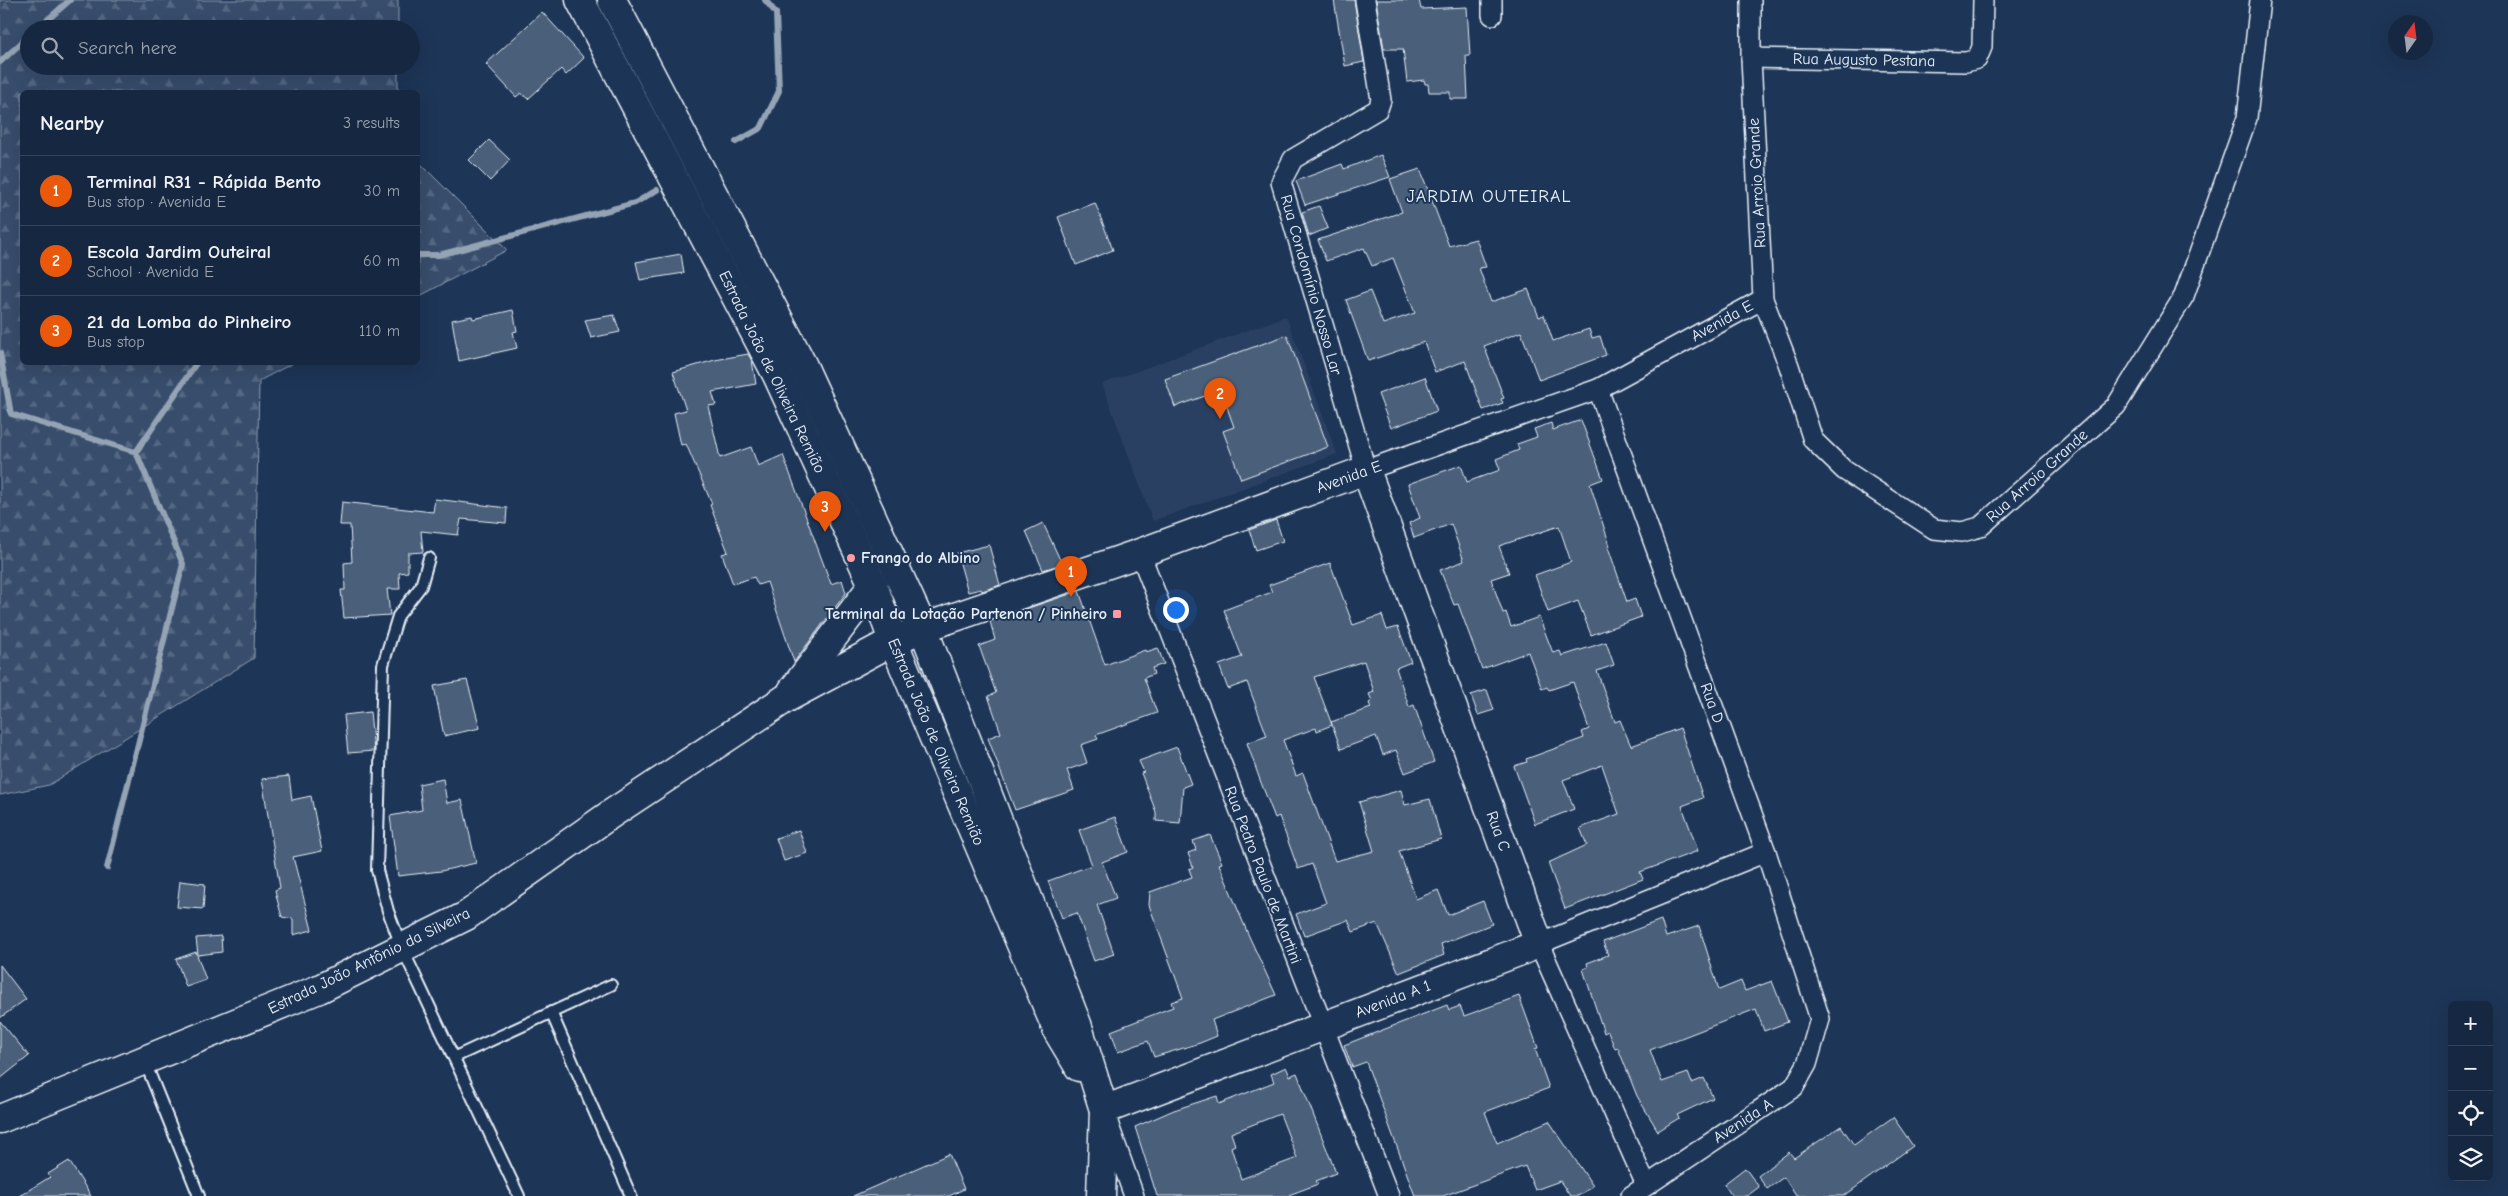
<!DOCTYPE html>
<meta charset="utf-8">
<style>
:root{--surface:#162841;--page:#1f3048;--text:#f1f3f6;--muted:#9ea6b1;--line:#35445a;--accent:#ea580c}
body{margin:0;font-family:"Comic Neue",sans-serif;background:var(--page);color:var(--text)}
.controls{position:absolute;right:15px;bottom:15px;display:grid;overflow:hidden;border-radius:8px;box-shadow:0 5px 20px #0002}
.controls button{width:45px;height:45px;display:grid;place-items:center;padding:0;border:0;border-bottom:1px solid var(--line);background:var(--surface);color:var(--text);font:25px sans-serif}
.compass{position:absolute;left:2388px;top:15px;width:45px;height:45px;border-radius:50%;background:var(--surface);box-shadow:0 5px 20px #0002;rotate:14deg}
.you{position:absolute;left:1175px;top:609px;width:18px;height:18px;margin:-12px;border:4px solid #fff;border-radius:50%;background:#1a73e8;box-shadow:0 0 0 8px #1a73e833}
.badge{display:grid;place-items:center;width:32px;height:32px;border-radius:50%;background:var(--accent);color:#fff;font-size:16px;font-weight:700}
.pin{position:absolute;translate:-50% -41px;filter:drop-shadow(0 1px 2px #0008)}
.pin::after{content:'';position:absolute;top:26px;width:18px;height:15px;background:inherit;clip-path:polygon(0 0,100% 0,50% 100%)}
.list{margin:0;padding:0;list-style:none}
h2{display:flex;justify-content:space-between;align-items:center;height:65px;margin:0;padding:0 20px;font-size:21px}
h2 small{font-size:16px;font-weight:400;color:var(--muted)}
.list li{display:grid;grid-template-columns:32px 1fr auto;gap:15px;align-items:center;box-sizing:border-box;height:70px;padding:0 20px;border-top:1px solid var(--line)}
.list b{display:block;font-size:19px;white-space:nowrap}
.list p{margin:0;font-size:16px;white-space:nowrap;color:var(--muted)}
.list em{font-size:16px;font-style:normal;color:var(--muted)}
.icon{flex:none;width:28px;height:28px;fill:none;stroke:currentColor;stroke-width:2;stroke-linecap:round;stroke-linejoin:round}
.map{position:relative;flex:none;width:2508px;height:1196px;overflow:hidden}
.search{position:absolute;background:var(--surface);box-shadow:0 5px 20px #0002;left:20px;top:20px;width:400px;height:55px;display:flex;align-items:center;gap:12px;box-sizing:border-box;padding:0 18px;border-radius:28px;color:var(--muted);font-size:19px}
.panel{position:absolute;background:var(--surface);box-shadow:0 5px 20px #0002;left:20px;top:90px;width:400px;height:275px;border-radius:8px}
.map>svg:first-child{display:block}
.built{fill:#2a4162}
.forest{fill:url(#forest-firs);stroke:#909fb2}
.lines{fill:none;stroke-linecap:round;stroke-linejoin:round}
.stream{stroke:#95a4b5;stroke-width:6}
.building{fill:#495e7a;stroke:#e8f1f8;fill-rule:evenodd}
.lane-casing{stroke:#e8f1f8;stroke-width:14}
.street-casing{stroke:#e8f1f8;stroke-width:22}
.secondary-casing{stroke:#e8f1f8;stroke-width:31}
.lane{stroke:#1d3557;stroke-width:10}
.street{stroke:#1d3557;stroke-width:19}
.secondary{stroke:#1d3557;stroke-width:28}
.poi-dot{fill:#ff9aa2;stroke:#1d3557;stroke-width:2}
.labels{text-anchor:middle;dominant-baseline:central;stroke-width:4;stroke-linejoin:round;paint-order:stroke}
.street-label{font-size:16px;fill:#e8f1f8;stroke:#1d3557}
.poi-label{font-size:16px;font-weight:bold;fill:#e8f1f8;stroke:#1d3557;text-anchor:start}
.neighbourhood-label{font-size:18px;letter-spacing:1px;fill:#e8f1f8;stroke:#1d3557}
</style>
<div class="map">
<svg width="2508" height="1196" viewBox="0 0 2508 1196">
<defs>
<pattern id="forest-firs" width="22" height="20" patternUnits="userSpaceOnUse" patternTransform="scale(1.25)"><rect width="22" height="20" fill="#374d6c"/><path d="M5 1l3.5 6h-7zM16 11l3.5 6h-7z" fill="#546782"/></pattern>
</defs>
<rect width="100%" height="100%" fill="#1d3557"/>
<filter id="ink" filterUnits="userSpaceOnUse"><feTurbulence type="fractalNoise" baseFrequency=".02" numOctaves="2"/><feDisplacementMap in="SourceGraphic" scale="10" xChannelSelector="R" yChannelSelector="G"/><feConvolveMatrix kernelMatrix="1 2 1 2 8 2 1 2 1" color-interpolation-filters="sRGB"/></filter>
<g filter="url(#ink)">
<polygon class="built" points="1286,316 1337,454 1153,521 1102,384"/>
<g class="forest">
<polygon points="0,0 398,0 398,29 29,29 29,66 398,66 398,92 22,92 22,362 293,363 259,381 254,658 49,785 0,795"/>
<polygon points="418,161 507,250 418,297"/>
</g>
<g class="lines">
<g class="stream">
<polyline points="37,29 70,0"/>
<polyline points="0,62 29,36"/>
<polyline points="736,142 761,128 779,91 776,13 765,0"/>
<polyline points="418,255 439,255 635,203 657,190"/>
<polyline points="0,353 11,414 136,452 183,564 107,868"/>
<polyline points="136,452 197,362"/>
</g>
</g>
<g class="building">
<polygon points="1334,0 1354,0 1364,62 1345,66"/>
<polygon points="1376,0 1419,0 1421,9 1467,7 1470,56 1466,56 1468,99 1450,99 1450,92 1429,92 1428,84 1425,84 1424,80 1407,82 1403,49 1384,49"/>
<polygon points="542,12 584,58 566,75 561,69 528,99 521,93 516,97 486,64"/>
<polygon points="489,140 510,160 490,181 469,160"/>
<polygon points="1381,155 1390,177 1305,205 1296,181 1342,164 1344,169"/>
<polygon points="1420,169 1449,246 1476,239 1486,267 1479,268 1491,302 1528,289 1539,317 1544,315 1553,341 1589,329 1592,338 1600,336 1606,355 1539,380 1521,332 1484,346 1504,398 1501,399 1503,403 1483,410 1465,361 1435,372 1424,342 1368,361 1346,300 1370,291 1383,324 1415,313 1393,258 1372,266 1364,248 1326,261 1318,240 1402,212 1390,179"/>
<polygon points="1095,203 1113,250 1076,265 1058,217"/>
<polygon points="1319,206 1328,228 1309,236 1302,212"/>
<polygon points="681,254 684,273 640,280 636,262"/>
<polygon points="513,310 517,331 513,332 517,348 459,361 452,320 472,316 473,319"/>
<polygon points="614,315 620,332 591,338 585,320"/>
<polygon points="1287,335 1328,447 1241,479 1223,431 1234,427 1221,390 1175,407 1165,379"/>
<polygon points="748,354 752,361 756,384 712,392 716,405 708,406 720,458 751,447 758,466 783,455 831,584 842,580 846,593 794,662 767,582 758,585 754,577 733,584 722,554 728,552 710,505 712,504 686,444 681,445 674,413 686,410 673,372 715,360"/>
<polygon points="1425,377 1437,411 1391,428 1378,394"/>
<polygon points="1581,420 1603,479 1590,484 1610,546 1608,547 1627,602 1635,599 1641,617 1591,635 1578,601 1548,612 1535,575 1571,562 1559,526 1499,546 1509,573 1491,579 1503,613 1506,612 1511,627 1539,617 1553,653 1560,651 1562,656 1606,642 1614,665 1597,671 1615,722 1620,720 1631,746 1680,728 1703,798 1682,806 1698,851 1640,872 1643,879 1565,909 1548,863 1587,845 1580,828 1619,814 1602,765 1563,780 1574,809 1535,824 1514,766 1527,762 1526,759 1584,738 1582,732 1589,729 1573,682 1549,690 1547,687 1542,689 1528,652 1482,669 1458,604 1454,605 1440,570 1464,561 1451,524 1414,538 1409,523 1420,518 1408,484 1461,465 1467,482 1500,470 1496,459 1519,450 1517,444 1537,437 1534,429 1551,423 1553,430"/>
<polygon points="435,499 507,508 506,523 461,519 458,535 421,531 423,552 408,553 408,572 399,573 400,589 387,589 390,615 344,618 341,590 345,590 344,563 352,562 350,525 340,525 342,502 433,512"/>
<polygon points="1276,520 1283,541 1256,550 1249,530"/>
<polygon points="1043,523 1062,564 1043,570 1026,531"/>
<polygon points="989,545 1000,585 982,591 981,589 968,592 957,553"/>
<polygon points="1330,563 1353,625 1382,615 1387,630 1398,627 1411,662 1396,668 1409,707 1414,705 1434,762 1405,773 1396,750 1383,755 1376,736 1341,749 1331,722 1371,708 1369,703 1372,701 1369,694 1374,692 1364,661 1314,677 1332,725 1317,731 1316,728 1283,740 1296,776 1303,773 1335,861 1374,851 1359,802 1401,790 1405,805 1430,799 1441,839 1399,851 1416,899 1438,890 1448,915 1483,901 1492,924 1441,944 1444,955 1399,973 1377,923 1353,932 1348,920 1304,936 1296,914 1326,903 1312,864 1298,869 1279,816 1275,818 1260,780 1247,743 1267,736 1247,682 1228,689 1219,665 1242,657 1224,610 1272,592 1269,585"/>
<polygon points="1079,591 1105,665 1145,650 1146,652 1158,648 1164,664 1152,668 1154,674 1144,678 1157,713 1096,735 1098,739 1081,745 1087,763 1067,770 1074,790 1015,810 988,738 1001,733 988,696 996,693 979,646 995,640 990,621"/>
<polygon points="467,680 480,728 444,736 434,686"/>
<polygon points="1487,690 1494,710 1478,715 1471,695"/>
<polygon points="370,712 374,751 348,753 344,715"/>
<polygon points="1177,747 1191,784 1183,787 1180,823 1156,821 1156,812 1141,773 1144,772 1139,761"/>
<polygon points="289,776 292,800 311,796 322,851 293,857 312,930 293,935 293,919 282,917 277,899 275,890 280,888 262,779"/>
<polygon points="443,779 447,803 462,800 476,863 441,871 398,876 390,816 422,810 419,784"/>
<polygon points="1115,817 1128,852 1102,862 1116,898 1097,905 1114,954 1094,961 1077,913 1062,918 1048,881 1092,865 1079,830"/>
<polygon points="799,830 807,853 784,861 776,838"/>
<polygon points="1210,835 1222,863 1219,864 1248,934 1276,995 1212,1020 1217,1036 1200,1043 1154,1057 1148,1041 1118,1052 1111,1031 1173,1007 1171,1002 1183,998 1149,905 1150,892 1192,877 1189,869 1193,867 1188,853 1196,850 1193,841"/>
<polygon points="180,881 205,884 203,909 177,907"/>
<polygon points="1661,920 1666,937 1699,926 1719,990 1741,981 1745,991 1772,981 1788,1022 1764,1031 1756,1009 1650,1050 1662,1082 1688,1073 1692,1083 1704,1078 1713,1098 1677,1115 1679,1118 1658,1131 1637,1096 1618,1048 1615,1049 1608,1031 1604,1033 1583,969 1588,967 1587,963 1608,955 1603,942"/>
<polygon points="221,936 222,952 198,955 196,938"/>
<polygon points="196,952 206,980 186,987 176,959"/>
<polygon points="0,965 26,999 0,1018"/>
<polygon points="1519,996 1538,1048 1535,1049 1549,1088 1485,1112 1497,1143 1549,1121 1593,1186 1578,1196 1570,1196 1560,1181 1535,1190 1525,1166 1443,1196 1415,1196 1366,1062 1352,1067 1344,1045 1447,1005 1449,1010 1460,1006 1464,1016"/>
<polygon points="0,1021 29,1056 0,1079"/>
<path d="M1286,1067L1290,1076L1297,1073L1336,1173L1316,1181L1318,1184L1286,1196H1157L1135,1127L1174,1110L1217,1096L1219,1104L1274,1082L1271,1074ZM1280,1114L1297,1158L1241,1179L1231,1147L1235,1145L1231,1133Z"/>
<polygon points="1893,1117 1913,1146 1844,1196 1796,1196 1784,1177 1767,1189 1758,1176 1789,1152 1794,1158 1841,1126 1854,1145"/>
<polygon points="949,1154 964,1189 949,1196 853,1196"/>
<polygon points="69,1161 91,1196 19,1196 50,1177 48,1174"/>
<polygon points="1745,1168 1759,1187 1747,1196 1732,1196 1724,1184"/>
</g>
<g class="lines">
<defs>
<g id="lane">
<polyline points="429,558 421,586 398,616 383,665 377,870 388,911 402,948 519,1196"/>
<polyline points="551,1012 631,1196"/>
<polyline points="455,1057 611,985"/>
<polyline points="145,1062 199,1196"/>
</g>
<g id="street">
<polyline points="1365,0 1381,100 1378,109 1293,159 1281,182 1366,470 1598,389 1763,299"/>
<polyline points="1492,0 1492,15"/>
<polyline points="1751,0 1751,58 1763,299 1789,366 1813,440 1844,470 1934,529 1962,532 1980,527 2116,406 2184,296 2247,118 2260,0"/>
<polyline points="1751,58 1966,62 1977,59 1982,47 1983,0"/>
<polyline points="1598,389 1766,852 1820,1019 1807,1064 1794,1087 1631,1196"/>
<polyline points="1140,553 1389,1196"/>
<polyline points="1108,1123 1134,1196"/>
<polyline points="1646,1185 1539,944 1766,852"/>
</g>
<g id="secondary">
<polyline points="580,0 777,375 873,585 893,641 1058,1032 1079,1067"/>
<polyline points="612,0 803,366 923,628 1077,1024 1104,1110 1101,1196"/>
<polyline points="792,691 873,585"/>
<polyline points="0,1119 319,989 466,916 611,814 785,699 893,641 923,628 1140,553 1366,470 1539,944 1104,1110"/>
</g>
</defs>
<use href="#lane" class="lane-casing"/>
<use href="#street" class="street-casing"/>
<use href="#secondary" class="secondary-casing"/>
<use href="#lane" class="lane"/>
<use href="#street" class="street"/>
<use href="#secondary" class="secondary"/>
</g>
</g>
<g class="poi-dot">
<circle cx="851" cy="558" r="5"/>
<rect x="1112" y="609" width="10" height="10" rx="2.5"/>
</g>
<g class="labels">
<g class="street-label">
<text transform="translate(1864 60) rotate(1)">Rua Augusto Pestana</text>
<text transform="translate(1757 183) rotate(-93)">Rua Arroio Grande</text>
<text transform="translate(1311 285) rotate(74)">Rua Condomínio Nosso Lar</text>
<text transform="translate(1722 321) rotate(-29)">Avenida E</text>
<text transform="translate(772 372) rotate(64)">Estrada João de Oliveira Remião</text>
<text transform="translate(2037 476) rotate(-42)">Rua Arroio Grande</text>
<text transform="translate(1349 477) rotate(-20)">Avenida E</text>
<text transform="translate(1712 703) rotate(70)">Rua D</text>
<text transform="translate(936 742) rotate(67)">Estrada João de Oliveira Remião</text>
<text transform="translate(1498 831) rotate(70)">Rua C</text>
<text transform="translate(1263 875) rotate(69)">Rua Pedro Paulo de Martini</text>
<text transform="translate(369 961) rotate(-26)">Estrada João Antônio da Silveira</text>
<text transform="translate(1393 999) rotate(-21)">Avenida A 1</text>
<text transform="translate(1743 1121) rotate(-33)">Avenida A</text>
</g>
<g class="poi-label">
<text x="861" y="558">Frango do Albino</text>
<text x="1107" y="614" text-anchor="end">Terminal da Lotação Partenon / Pinheiro</text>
</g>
<g class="neighbourhood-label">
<text x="1489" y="196">JARDIM OUTEIRAL</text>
</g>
</g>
</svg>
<div class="controls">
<button>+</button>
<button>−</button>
<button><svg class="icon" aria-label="locate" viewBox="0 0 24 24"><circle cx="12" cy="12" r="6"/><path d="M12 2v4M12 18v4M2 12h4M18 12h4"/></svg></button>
<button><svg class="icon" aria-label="layers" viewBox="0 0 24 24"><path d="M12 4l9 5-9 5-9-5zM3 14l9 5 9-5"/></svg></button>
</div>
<svg class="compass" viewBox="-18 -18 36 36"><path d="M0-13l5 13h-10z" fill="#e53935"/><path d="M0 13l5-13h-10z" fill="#9ea6b1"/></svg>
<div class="you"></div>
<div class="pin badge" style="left:1071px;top:597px">1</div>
<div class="pin badge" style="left:1220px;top:419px">2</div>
<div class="pin badge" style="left:825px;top:532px">3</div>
<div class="search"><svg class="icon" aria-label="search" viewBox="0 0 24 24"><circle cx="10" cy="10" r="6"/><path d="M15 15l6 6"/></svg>Search here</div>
<section class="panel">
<h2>Nearby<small>3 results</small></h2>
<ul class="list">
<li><span class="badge">1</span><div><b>Terminal R31 - Rápida Bento</b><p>Bus stop · Avenida E</p></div><em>30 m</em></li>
<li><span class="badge">2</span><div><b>Escola Jardim Outeiral</b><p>School · Avenida E</p></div><em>60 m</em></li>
<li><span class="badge">3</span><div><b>21 da Lomba do Pinheiro</b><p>Bus stop</p></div><em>110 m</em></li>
</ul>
</section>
</div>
